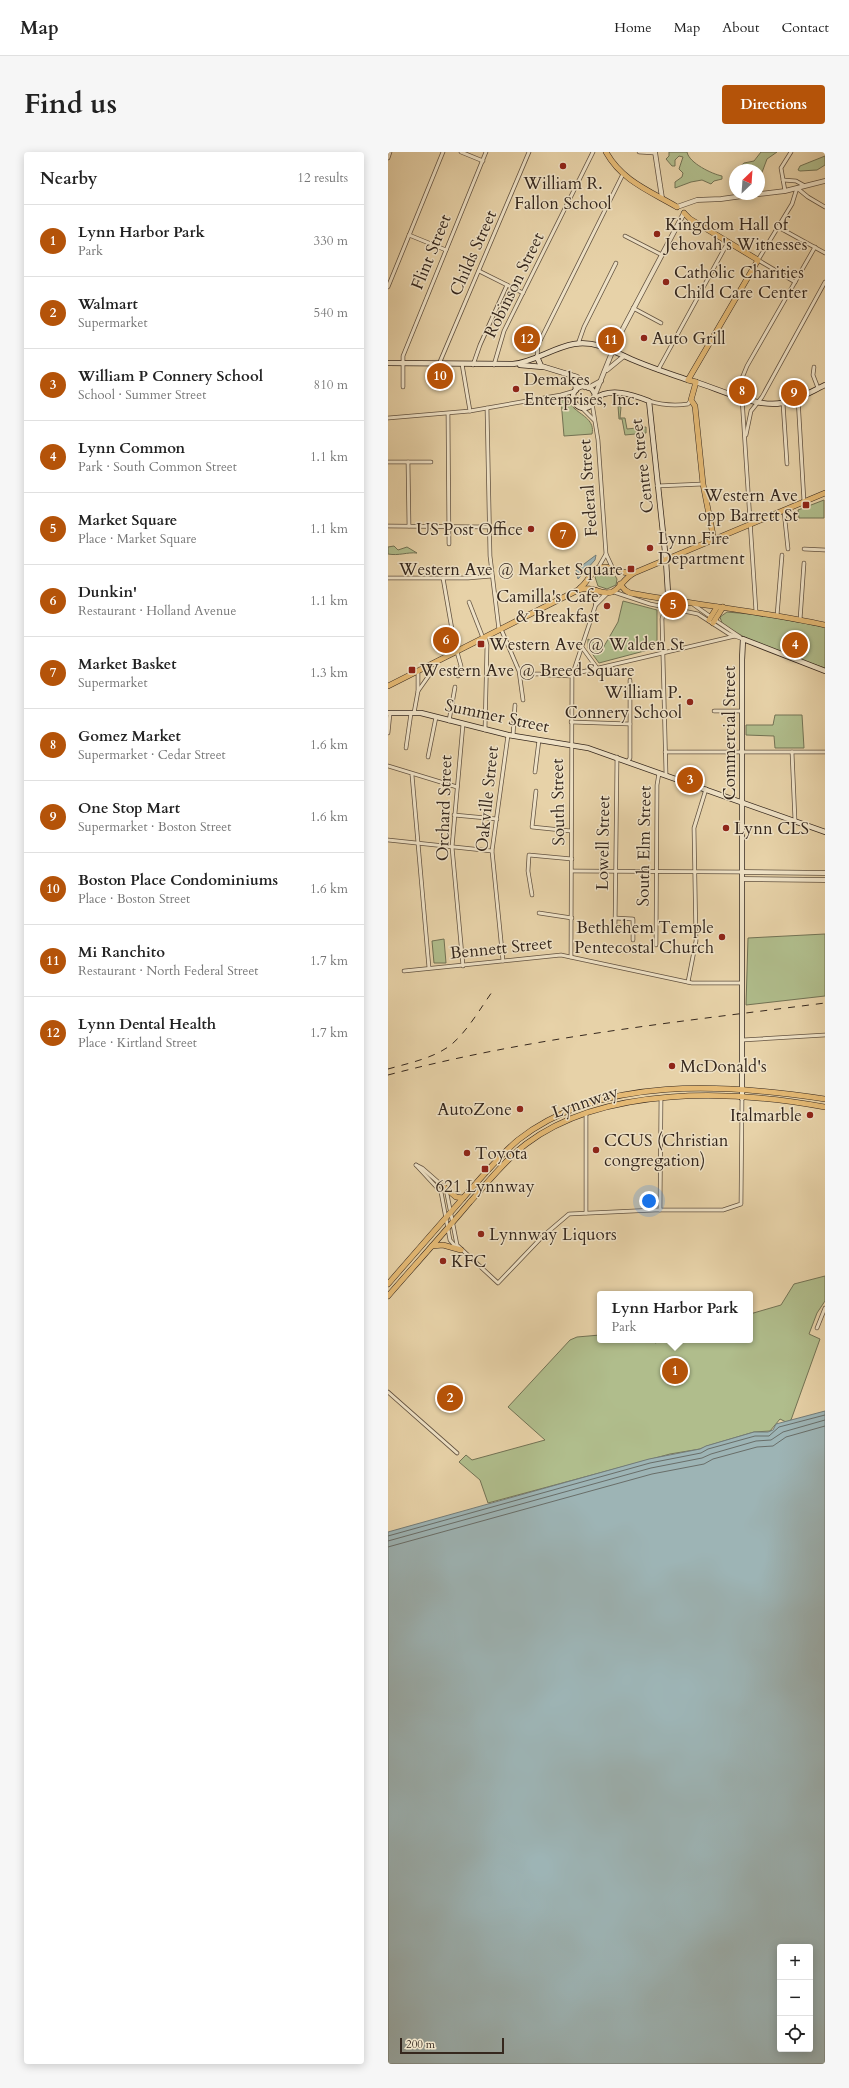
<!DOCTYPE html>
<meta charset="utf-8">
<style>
:root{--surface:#fff;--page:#f6f6f6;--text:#222;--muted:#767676;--line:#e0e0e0;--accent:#b45309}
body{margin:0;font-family:Cardo,serif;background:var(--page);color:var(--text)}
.controls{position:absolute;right:12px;bottom:12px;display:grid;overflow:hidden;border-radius:4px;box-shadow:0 2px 10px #0003}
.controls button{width:36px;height:36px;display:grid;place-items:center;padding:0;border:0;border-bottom:1px solid var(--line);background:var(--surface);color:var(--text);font:20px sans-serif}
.compass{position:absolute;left:341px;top:12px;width:36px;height:36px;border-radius:50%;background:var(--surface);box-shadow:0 2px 10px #0003;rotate:25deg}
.scale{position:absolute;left:12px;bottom:10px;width:104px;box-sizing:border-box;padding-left:4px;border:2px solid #35271d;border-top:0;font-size:11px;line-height:14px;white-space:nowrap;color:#35271d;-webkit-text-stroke:3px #efe2c6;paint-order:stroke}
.you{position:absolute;left:261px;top:1049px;width:14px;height:14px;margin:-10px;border:3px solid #fff;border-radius:50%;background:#1a73e8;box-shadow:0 0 0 6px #1a73e833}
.badge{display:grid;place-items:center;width:26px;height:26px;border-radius:50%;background:var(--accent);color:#fff;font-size:13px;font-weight:700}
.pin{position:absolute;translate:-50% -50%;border:2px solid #fff;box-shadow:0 1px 4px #0006}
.popup{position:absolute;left:209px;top:1139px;width:156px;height:52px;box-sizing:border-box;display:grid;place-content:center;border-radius:4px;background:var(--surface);filter:drop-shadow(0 1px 3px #0005);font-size:13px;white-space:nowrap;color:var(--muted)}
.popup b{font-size:15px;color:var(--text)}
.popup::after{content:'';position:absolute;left:50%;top:100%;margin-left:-8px;border:8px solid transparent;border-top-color:var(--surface)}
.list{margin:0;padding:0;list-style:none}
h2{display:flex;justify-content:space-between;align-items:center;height:52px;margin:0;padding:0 16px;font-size:17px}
h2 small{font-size:13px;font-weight:400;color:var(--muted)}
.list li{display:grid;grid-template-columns:26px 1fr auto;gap:12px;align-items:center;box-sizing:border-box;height:72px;padding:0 16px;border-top:1px solid var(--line)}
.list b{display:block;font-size:15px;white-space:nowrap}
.list p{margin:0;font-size:13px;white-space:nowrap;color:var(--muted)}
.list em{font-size:13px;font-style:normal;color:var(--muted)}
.icon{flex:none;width:22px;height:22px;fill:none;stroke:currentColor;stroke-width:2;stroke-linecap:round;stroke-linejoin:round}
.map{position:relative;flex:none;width:437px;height:1912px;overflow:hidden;border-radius:4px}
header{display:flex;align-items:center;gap:24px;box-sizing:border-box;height:56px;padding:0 20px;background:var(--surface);border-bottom:1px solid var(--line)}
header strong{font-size:19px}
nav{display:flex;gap:22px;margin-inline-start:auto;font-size:14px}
.intro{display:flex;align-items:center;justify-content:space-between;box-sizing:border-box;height:96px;padding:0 24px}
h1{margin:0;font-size:28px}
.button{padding:10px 18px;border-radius:4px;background:var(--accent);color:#fff;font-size:14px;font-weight:700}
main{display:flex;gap:24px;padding:0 24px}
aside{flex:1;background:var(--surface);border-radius:4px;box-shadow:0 2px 10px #0003}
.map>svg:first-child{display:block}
.green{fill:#b0bd8c;stroke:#727254}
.water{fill:#9db4b5;stroke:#737c78;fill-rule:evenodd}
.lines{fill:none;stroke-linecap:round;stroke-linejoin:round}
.shore{stroke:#696e69;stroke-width:1}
.minor-casing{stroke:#625240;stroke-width:4.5}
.tertiary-casing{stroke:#625240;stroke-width:5.5}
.secondary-casing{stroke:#35271d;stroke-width:6}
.primary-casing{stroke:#35271d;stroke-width:6}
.trunk-casing{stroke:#35271d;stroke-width:6}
.minor{stroke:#efe2c6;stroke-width:3}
.tertiary{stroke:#efe2c6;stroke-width:4}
.secondary{stroke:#efe2c6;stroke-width:4.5}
.primary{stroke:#e4b974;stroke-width:5}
.trunk{stroke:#e4b974;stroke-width:5}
.rail{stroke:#35271d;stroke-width:1;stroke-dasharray:7 7;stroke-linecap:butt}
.poi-dot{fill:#8f2418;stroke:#efe2c6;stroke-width:1.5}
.labels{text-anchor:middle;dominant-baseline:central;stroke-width:3;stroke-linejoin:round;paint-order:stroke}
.poi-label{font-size:17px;fill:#35271d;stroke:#efe2c6;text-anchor:start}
.street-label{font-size:17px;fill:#35271d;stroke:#efe2c6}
</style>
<header>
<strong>Map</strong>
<nav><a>Home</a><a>Map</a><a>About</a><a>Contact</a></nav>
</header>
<div class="intro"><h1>Find us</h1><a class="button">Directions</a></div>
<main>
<aside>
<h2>Nearby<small>12 results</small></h2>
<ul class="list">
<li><span class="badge">1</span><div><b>Lynn Harbor Park</b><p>Park</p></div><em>330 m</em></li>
<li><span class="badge">2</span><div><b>Walmart</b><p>Supermarket</p></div><em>540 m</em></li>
<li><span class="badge">3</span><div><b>William P Connery School</b><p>School · Summer Street</p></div><em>810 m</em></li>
<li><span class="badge">4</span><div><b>Lynn Common</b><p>Park · South Common Street</p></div><em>1.1 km</em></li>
<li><span class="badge">5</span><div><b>Market Square</b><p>Place · Market Square</p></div><em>1.1 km</em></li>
<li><span class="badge">6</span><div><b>Dunkin'</b><p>Restaurant · Holland Avenue</p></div><em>1.1 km</em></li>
<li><span class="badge">7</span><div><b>Market Basket</b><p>Supermarket</p></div><em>1.3 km</em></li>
<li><span class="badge">8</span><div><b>Gomez Market</b><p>Supermarket · Cedar Street</p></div><em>1.6 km</em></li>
<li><span class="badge">9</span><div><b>One Stop Mart</b><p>Supermarket · Boston Street</p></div><em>1.6 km</em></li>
<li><span class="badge">10</span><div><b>Boston Place Condominiums</b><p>Place · Boston Street</p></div><em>1.6 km</em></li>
<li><span class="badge">11</span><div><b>Mi Ranchito</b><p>Restaurant · North Federal Street</p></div><em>1.7 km</em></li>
<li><span class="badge">12</span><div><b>Lynn Dental Health</b><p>Place · Kirtland Street</p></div><em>1.7 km</em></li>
</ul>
</aside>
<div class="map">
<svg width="437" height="1912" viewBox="0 0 437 1912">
<rect width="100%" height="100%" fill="#e7d2a8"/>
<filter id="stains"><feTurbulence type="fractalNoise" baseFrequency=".005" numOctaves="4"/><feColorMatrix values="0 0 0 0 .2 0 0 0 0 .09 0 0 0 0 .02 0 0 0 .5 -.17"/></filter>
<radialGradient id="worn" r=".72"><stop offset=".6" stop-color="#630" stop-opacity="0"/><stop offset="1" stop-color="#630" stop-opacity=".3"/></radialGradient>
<g class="green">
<path d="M281,0H299C301,11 324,22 334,24V27L326,29L323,32L314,28L303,30L287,36V30L294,25L295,21L291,17L295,5L291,4L287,8V14H284L278,7L281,4Z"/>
<polygon points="373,0 389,0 379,7 373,23 371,24 371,18 348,18 356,11 366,9"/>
<polygon points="437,4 437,13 429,18 412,19 410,18 412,14"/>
<path d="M173,248C181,248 181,252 187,257C195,264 207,269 204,282L176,284Z"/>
<polygon points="230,254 233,255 232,266 237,266 239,277 258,275 258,281 237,283 234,267 231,267"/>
<polygon points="436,348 436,366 411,366 410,358"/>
<path d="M6,394L10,398L19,395L29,401C19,400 11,404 0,402V395Z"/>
<path d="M213,419C220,418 226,421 229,427L228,433L219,437L210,434L207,425Z"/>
<polygon points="235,449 269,458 269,491 260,498 211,511 200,496 200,487 215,496 230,470"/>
<path d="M339,460L373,463L437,475V516C404,505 361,492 334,471L332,465Z"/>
<polygon points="387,563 414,563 416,596 387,596 386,584 358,583 358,573 385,573"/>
<polygon points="437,782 437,844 358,853 360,786"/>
<polygon points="56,787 58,811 46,811 44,789"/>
<polygon points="437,1124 437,1149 429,1161 421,1182 432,1187 403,1268 398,1270 392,1267 382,1279 366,1280 319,1294 312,1297 282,1302 100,1351 92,1328 71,1310 78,1303 84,1308 157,1288 120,1255 182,1188 189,1185 212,1183 212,1188 266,1188 267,1191 277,1188 362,1188 362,1162 393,1153 406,1132"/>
</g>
<g class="water">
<polygon points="208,403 207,408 190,427 188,418"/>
<path d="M437,1259V1912H0V1380L261,1307L312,1297L318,1294L366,1280H380L385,1278L388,1272ZM392,1795H422V1897H392Z"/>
</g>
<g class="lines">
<g class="shore">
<polyline points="0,1384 262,1311 313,1301 320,1297 367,1284 381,1284 391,1275 437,1263"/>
<polyline points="0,1389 263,1316 314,1306 323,1302 368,1289 383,1288 395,1280 437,1268"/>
<polyline points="0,1395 264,1322 316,1312 325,1307 369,1295 385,1294 398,1285 437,1274"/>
</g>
<defs>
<g id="minor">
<polyline points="73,0 95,9"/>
<polyline points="251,0 267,1"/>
<polyline points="0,6 2,0"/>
<polyline points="395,28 408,29 417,34"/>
<polyline points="397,39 393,16 403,0"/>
<polyline points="390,75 437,101"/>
<polyline points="21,83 58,98"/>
<polyline points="237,84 274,103"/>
<polyline points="91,119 135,141"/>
<polyline points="407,130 370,108 404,52 409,36 420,45 437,55"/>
<polyline points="0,135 55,0"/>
<polyline points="245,156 273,171"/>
<polyline points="190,192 196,175 228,111"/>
<polyline points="149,205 150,193 235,22"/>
<polyline points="51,212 141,0"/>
<polyline points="74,212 82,259"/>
<polyline points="85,213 92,193 119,133"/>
<polyline points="106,213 116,179 205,0"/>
<polyline points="426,215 425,223 430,236"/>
<polyline points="270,218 340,90"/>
<polyline points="15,235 15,204 98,0"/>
<polyline points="347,243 359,214 427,95"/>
<polyline points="175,244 186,250"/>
<polyline points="354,246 368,460"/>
<polyline points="410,246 416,350"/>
<path d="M261,249C274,253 286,254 300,252L303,248"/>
<polyline points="204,251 210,288 218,402 225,417"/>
<polyline points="395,251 399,312"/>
<polyline points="99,256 102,404 111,478"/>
<polyline points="194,256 206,268"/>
<polyline points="60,262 61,392"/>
<polyline points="0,266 82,259 173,243 187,239"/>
<polyline points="358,283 363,259 374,245 437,130"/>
<polyline points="0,310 20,310 21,374"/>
<polyline points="20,310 43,310"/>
<polyline points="269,334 315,332"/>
<polyline points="396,359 400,397"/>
<polyline points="0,374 102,375"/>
<polyline points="416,397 437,398"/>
<polyline points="210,416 218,402"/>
<polyline points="0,426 80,426 104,424"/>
<polyline points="55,426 66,489 73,514 70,524"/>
<polyline points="226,440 262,452 310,462 341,482 355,487"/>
<polyline points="81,450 95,486"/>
<polyline points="306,453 323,465"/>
<polyline points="389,464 394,403"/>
<polyline points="327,468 352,485"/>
<polyline points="412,468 416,411"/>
<polyline points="113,477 131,519 135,548"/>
<polyline points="97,485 99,493 97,578"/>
<polyline points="193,494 209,516"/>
<polyline points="132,522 152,522"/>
<polyline points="185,522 347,484"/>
<polyline points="159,523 184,524"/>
<polyline points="30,539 42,522 41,515"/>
<polyline points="326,559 354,559"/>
<polyline points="26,561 30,539 30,520"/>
<polyline points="61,569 67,535"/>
<polyline points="183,570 242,572"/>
<polyline points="75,572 64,695 75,814"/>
<polyline points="0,581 2,561"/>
<polyline points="125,584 127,553"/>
<polyline points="18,596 23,561"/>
<polyline points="277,600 437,600"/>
<polyline points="404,600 407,669"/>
<polyline points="40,605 48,565"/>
<polyline points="240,609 242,606 242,528"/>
<polyline points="0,614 69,635"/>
<polyline points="147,620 151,588"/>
<polyline points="278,622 274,467 279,448"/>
<polyline points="24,623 41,816"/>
<polyline points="148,639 144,675 183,679"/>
<polyline points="66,663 109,667"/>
<polyline points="0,688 104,699"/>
<polyline points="184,719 354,720"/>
<polyline points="144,743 140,719 141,703 184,707"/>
<polyline points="151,761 184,766"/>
<polyline points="227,766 245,767 245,788"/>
<polyline points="227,778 229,605"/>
<polyline points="268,793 269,633 271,621"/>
<polyline points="183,805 184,524 208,452"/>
<polyline points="115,809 104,699 120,583"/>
<polyline points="16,819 173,803 304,831 354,831"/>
<polyline points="300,830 308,789 306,676 318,637"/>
<polyline points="354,888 437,883"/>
<polyline points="198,961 198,1061"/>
<polyline points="28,1013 34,1016 58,1037 69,1093 110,1131 154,1085 181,1062 267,1058 335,1058 353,1052 354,946"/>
<polyline points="28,1013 53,1040 62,1088 68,1095"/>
<polyline points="272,1058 273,946"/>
<polyline points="429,1176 437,1156"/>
<polyline points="0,1240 69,1301"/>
</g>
<g id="tertiary">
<polyline points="267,0 274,46"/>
<polyline points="371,42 397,39 437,29"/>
<polyline points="289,55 309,48 333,47 369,42"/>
<polyline points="219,218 236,204"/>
<polyline points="200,236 213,229"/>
<polyline points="206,245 229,188 296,61"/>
<polyline points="208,438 208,451"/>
<polyline points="208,452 219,441"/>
<polyline points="354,720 437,721"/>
<polyline points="354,727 437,728"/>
</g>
<g id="secondary">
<polyline points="149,205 153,214 189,225 197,235"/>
<path d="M0,211L125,212C146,210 164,196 186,192C211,188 229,202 250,210C267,217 283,222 300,228"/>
<polyline points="132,213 155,215"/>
<polyline points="183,224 187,230 188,238"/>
<path d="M308,230C333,238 369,256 394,251C409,249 424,239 437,233"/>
<circle cx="196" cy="245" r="11"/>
<path d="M206,247C222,235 243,242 261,249L278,409L280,441L279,448"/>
<polyline points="0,561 33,561 120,583 200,596 437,680"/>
<polyline points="354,946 354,508 355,487 437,519"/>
</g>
<g id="primary">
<path d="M218,0C234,29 262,39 289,55"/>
<polyline points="296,61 302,67 370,108 300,228 308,230 303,248 307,254 315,332 326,388"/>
<path d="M232,432L237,438L242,441C307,453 373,459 437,473"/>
<path d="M192,436C199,431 202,422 208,417C218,410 232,423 245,421"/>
<polyline points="321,468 329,455"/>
<polyline points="325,471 335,455"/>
<path d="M0,534L190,438C207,433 211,444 224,440C232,437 236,426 246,421L437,341"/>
</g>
<g id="trunk">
<polyline points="56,1035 68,1045 75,1046"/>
<polyline points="44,1094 55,1093 73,1098"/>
<path d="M0,1132C25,1103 51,1074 76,1045C93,1026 110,1005 130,988C212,923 339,932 437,947"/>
<path d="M0,1144C27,1113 55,1082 82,1050C100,1030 117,1008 138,992C216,933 345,938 437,955"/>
</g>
</defs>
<use href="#minor" class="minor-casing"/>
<use href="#tertiary" class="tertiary-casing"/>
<use href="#secondary" class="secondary-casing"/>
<use href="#primary" class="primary-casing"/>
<use href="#trunk" class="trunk-casing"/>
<use href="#minor" class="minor"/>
<use href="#tertiary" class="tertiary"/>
<use href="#secondary" class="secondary"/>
<use href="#primary" class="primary"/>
<use href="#trunk" class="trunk"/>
<g class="rail">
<path d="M0,917C21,911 47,906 64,892C80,878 92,857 104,840"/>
<path d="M0,923C143,885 290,870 437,851"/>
</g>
</g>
<g class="poi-dot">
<circle cx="175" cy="14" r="4"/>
<circle cx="269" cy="82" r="4"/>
<circle cx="278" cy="130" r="4"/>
<circle cx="256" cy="186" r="4"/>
<circle cx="128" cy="237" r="4"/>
<rect x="414" y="349" width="8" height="8" rx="2"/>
<circle cx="143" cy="377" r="4"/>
<circle cx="262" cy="396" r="4"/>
<rect x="239" y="413" width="8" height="8" rx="2"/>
<circle cx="219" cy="454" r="4"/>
<rect x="89" y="488" width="8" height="8" rx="2"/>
<rect x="20" y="514" width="8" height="8" rx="2"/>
<circle cx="302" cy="550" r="4"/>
<circle cx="338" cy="676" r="4"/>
<circle cx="334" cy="785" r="4"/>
<circle cx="284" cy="914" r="4"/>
<circle cx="132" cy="957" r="4"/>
<circle cx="422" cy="963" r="4"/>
<circle cx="208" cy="998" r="4"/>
<circle cx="79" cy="1001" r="4"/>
<rect x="93" y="1013" width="8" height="8" rx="2"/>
<circle cx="93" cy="1082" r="4"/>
<circle cx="55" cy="1109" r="4"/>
</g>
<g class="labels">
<g class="poi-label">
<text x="175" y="31" text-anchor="middle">William R.<tspan x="175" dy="20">Fallon School</tspan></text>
<text x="277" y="72">Kingdom Hall of<tspan x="277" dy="20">Jehovah's Witnesses</tspan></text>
<text x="286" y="120">Catholic Charities<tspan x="286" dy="20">Child Care Center</tspan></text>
<text x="264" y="186">Auto Grill</text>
<text x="136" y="227">Demakes<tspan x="136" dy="20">Enterprises, Inc.</tspan></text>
<text x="410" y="343" text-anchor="end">Western Ave<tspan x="410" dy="20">opp Barrett St</tspan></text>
<text x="135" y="377" text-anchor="end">US Post Office</text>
<text x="270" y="386">Lynn Fire<tspan x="270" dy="20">Department</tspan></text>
<text x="235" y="417" text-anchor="end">Western Ave @ Market Square</text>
<text x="211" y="444" text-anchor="end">Camilla's Cafe<tspan x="211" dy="20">&amp; Breakfast</tspan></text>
<text x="101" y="492">Western Ave @ Walden St</text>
<text x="32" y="518">Western Ave @ Breed Square</text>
<text x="294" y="540" text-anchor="end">William P.<tspan x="294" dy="20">Connery School</tspan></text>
<text x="346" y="676">Lynn CLS</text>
<text x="326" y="775" text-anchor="end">Bethlehem Temple<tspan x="326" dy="20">Pentecostal Church</tspan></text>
<text x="292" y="914">McDonald's</text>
<text x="124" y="957" text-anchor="end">AutoZone</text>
<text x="414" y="963" text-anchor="end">Italmarble</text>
<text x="216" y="988">CCUS (Christian<tspan x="216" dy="20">congregation)</tspan></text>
<text x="87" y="1001">Toyota</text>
<text x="97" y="1034" text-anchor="middle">621 Lynnway</text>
<text x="101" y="1082">Lynnway Liquors</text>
<text x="63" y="1109">KFC</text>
</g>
<g class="street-label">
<text transform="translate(43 100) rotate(-68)">Flint Street</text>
<text transform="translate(85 101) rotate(-66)">Childs Street</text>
<text transform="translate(126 133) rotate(-64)">Robinson Street</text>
<text transform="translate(254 314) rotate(-97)">Centre Street</text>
<text transform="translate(200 336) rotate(-94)">Federal Street</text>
<text transform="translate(109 564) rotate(12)">Summer Street</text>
<text transform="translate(341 581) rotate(-90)">Commercial Street</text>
<text transform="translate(99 647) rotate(-84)">Oakville Street</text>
<text transform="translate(170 650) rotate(-91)">South Street</text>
<text transform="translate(56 656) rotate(-88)">Orchard Street</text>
<text transform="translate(215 691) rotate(-89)">Lowell Street</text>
<text transform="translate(256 694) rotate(-89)">South Elm Street</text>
<text transform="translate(113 796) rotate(-6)">Bennett Street</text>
<text transform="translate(197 950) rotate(-19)">Lynnway</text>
</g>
</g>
<rect width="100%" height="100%" filter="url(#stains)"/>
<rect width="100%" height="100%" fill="url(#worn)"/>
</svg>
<div class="controls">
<button>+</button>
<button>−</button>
<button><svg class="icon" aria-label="locate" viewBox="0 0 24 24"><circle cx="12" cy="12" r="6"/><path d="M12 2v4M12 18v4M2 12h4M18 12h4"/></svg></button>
</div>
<svg class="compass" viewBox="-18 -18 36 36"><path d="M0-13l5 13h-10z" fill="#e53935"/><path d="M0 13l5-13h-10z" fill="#767676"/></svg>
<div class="scale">200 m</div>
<div class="you"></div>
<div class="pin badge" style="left:287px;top:1219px">1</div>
<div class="popup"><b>Lynn Harbor Park</b>Park</div>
<div class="pin badge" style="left:62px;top:1246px">2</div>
<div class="pin badge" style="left:302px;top:628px">3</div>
<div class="pin badge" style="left:407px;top:493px">4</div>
<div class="pin badge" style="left:285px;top:453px">5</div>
<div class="pin badge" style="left:58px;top:488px">6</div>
<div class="pin badge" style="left:175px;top:383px">7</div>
<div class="pin badge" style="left:354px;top:239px">8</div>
<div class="pin badge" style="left:406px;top:241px">9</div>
<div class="pin badge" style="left:52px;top:224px">10</div>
<div class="pin badge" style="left:223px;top:188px">11</div>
<div class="pin badge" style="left:139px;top:187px">12</div>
</div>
</main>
